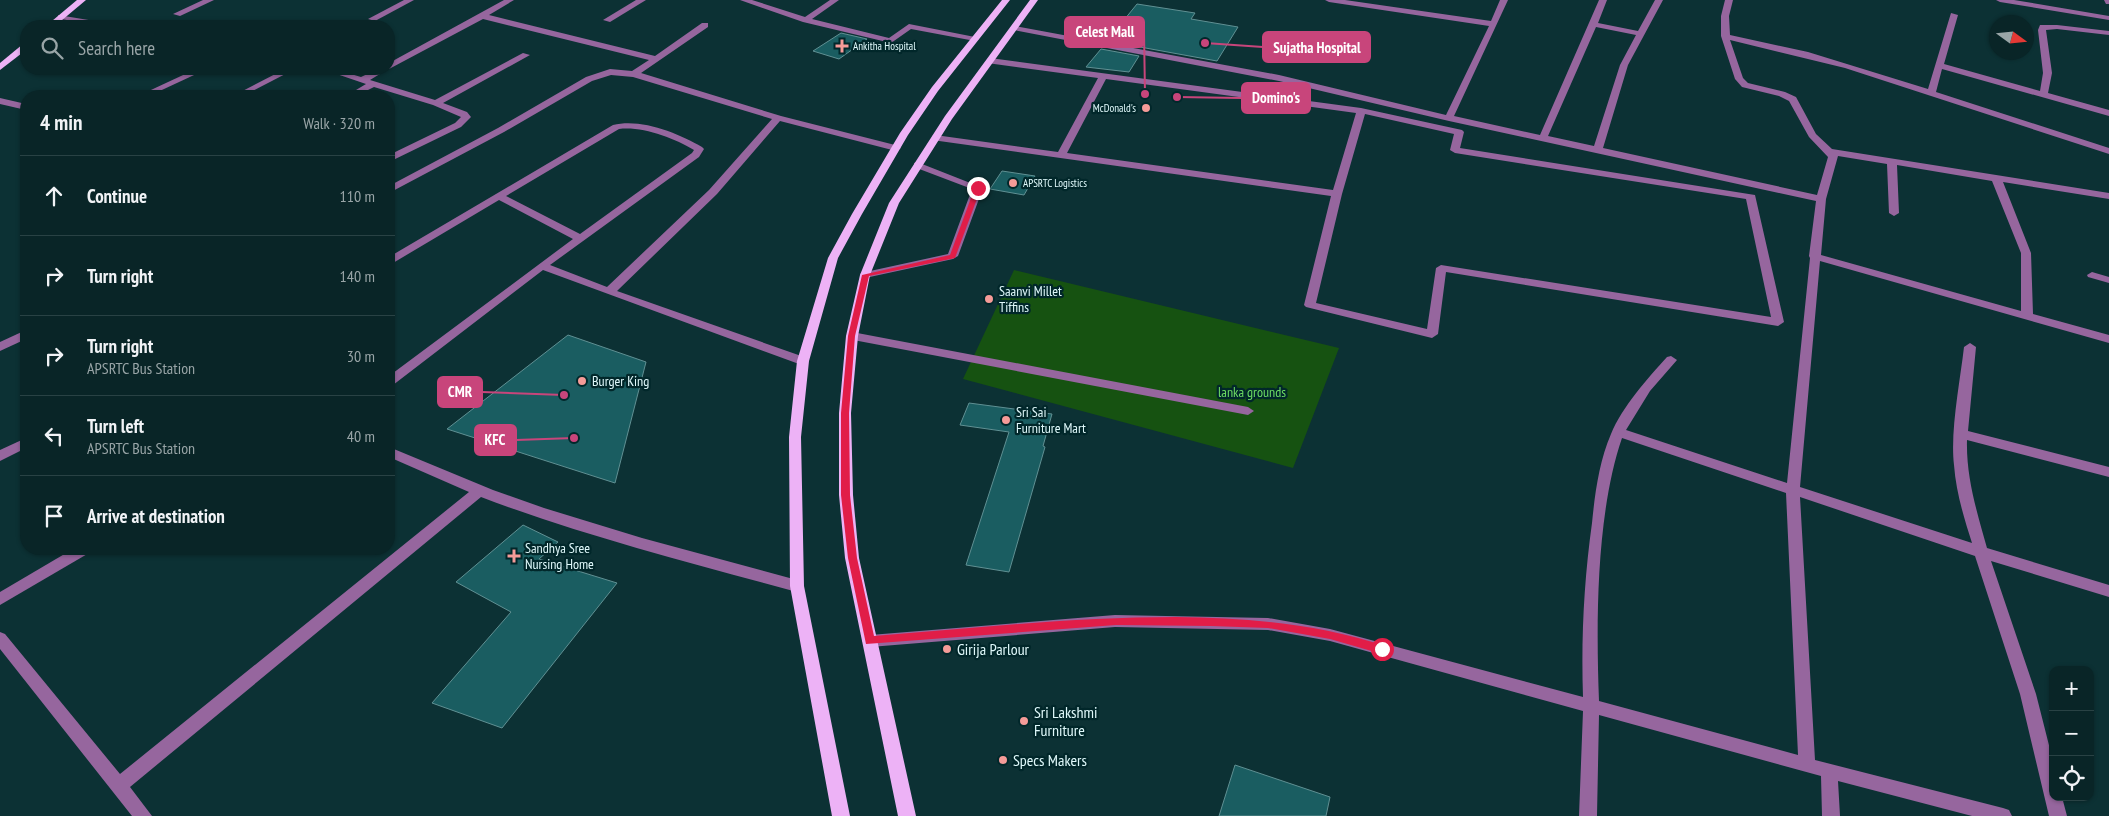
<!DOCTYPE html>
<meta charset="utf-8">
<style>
:root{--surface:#092527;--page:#122d2f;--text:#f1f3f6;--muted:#99a5a7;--line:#294244}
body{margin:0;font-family:"PT Sans Narrow",sans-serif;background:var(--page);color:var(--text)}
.controls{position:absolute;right:15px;bottom:15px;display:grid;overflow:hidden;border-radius:10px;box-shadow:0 1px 4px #0004}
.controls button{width:45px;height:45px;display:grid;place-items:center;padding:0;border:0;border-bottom:1px solid var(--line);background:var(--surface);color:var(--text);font:25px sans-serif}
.compass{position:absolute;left:1989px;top:15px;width:45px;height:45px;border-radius:50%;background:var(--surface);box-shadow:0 1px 4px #0004;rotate:105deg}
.stop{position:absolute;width:15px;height:15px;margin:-11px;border:4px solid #e11d48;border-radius:50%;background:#fff}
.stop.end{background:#e11d48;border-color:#fff;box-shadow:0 1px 5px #0008}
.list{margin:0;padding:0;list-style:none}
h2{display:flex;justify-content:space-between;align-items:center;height:65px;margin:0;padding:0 20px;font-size:21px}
h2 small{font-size:16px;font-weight:400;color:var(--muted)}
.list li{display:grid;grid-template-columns:32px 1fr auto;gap:15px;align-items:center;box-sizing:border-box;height:80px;padding:0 20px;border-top:1px solid var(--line)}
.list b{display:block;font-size:19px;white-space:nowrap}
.list p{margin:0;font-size:16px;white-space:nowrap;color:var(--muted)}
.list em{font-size:16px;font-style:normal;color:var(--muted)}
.icon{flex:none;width:28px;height:28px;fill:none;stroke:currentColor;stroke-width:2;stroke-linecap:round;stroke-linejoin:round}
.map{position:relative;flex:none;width:2109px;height:816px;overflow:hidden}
.search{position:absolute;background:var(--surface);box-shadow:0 1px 4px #0004;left:20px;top:20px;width:375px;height:55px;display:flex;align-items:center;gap:12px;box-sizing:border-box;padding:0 18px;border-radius:20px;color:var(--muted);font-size:19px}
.panel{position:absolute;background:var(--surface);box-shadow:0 1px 4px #0004;left:20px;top:90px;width:375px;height:465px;border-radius:20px}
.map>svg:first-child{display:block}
.green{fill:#165211}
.building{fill:#1a5d61;stroke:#609093}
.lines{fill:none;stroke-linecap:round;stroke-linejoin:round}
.minor{fill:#96669e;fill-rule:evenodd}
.major{fill:#edb2f6;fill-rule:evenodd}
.route{fill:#e11d48}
.poi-dot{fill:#f59b98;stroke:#01272a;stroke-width:2}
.labels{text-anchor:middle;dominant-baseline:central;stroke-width:4.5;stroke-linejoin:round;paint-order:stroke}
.far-poi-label{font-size:11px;fill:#e0f9fb;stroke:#01272a;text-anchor:start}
.poi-label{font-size:14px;fill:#e0f9fb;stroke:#01272a;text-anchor:start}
.park-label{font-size:14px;fill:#6ddd63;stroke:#01272a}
.near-poi-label{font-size:16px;fill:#e0f9fb;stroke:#01272a;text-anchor:start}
.leader{fill:none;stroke:#c8457b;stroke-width:2}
.callout-dot{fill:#c8457b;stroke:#01272a;stroke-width:2}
.callout{fill:#c8457b;stroke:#c8457b;stroke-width:2}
.callout-label{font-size:15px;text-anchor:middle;font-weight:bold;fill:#fff}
</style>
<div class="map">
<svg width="2109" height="816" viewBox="0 0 2109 816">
<rect width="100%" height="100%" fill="#0c3134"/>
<polygon class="green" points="1014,270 1339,348 1293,468 963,379"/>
<g class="building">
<polygon points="1137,4 1195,13 1191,19 1238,27 1217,61 1107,41"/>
<polygon points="841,33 867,39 839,59 813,51"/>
<polygon points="1101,49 1139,56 1129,72 1086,67"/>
<polygon points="1002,171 1035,176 1024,195 990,189"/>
<polygon points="568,335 646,362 615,483 447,429"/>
<polygon points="969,403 1052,414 1043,446 1045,447 1009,572 966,565 1009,432 960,425"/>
<polygon points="523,525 558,542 539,559 617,583 502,728 432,703 511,612 456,582"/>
<polygon points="1235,765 1330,797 1326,816 1219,816"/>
</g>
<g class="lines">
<g class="minor">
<polygon points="203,0 214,0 180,16 173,14"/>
<polygon points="404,0 414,0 375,21 368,19"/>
<path d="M504,0H514L489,15L655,56L702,23H708V27L641,73L781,116L899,146L901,148L896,151L780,121L717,194L617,291L807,358L809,361L807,364H799L543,270L393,385L389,386V376L573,239L499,200L393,263L389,264V257L613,125C641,118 678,133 702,147L704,149L699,157L550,265L607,287L709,190L772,119L633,77L611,75L592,81L504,132L389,193V186L498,128L586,77L610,69L632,71L649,60L483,19L389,69V63ZM619,129C642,126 674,138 694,150L692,153L580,234L506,196Z"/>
<polygon points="636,0 646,0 610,22 603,20"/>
<polygon points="740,0 752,0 805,17 830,0 839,0 812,19 889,38 909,24 975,37 979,39 975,41 911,29 891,43 803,22"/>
<path d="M1325,0H1345L1491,21L1500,0H1508L1454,116L1540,135L1599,0H1607L1598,23L1638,31L1655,0H1663L1628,65L1603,148L1817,195L1828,157L1809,137L1789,101L1779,96L1742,87L1735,79L1721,36V16L1725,0H1733L1729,16L1730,35L1808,52L1928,89L1951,13L1958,15L1944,64L2040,91L2043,73L2038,30L2040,25H2057L2109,31V35L2057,29L2046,30L2052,73L2048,93L2109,110V116L1942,69L1936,92L2109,148V154L1845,68L1730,40L1743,78L1748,83L1785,92L1796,97L1816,134L1832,149L2109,193V199L2003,182L2031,253L2033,314L2109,335V343L1820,261L1800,487L1972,543C1964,518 1956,492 1954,465C1950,431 1960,382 1964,347L1970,343L1976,347L1968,431L2109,467V477L1967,440C1966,478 1977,512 1987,548L2109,585V597L1991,561L2036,694L2053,761V797H2062L2067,816H2049L2020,694L1975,556L1800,497L1815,760L2003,808L2009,810L2012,816H1972L1838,781L1840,816H1822L1821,776L1599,715L1597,816H1579L1583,711L1330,641L1268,630L1115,627L870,647L865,645L862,641L865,637L870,635L1115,615L1268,618L1330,629L1583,697C1581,639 1584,580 1592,523C1595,493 1599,462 1611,434C1622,407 1648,378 1667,357L1671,356L1677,360L1650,391L1626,430L1787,483L1810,258L1809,256L1816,201L1449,121L1279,81L1014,30L1010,28L1014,26L1279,75L1446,115L1489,26L1329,2ZM1596,27L1636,35L1620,65L1594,146L1548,136ZM1838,156L1887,164L1889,213L1894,216L1899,213L1897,165L1992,181L2021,253V311L1821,255L1826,199ZM1622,438L1786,493L1798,755L1599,701C1596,622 1596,514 1622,438Z"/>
<polygon points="1996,0 2014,0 2109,16 2109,20 2000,2"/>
<polygon points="2104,0 2109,0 2109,4 2106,4"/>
<polygon points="58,15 113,24 117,26 100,26 61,19 58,19"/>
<polygon points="523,53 530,55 443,103 467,112 471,117 461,127 389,162 389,155 455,123 461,117 433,105 374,87 356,96 346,96 366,84 322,69 334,69 361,77 378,69 388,69 370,80 435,100"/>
<path d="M990,58L1361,108L1462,130L1464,132L1460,148L1755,195L1784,322L1778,326L1446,272L1438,334L1432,338L1306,307L1304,305L1331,196L932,140V136L935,135L1058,152L1098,78L987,63L986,61ZM1106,79L1356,113L1333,190L1067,153ZM1365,114L1454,134L1450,150L1455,153L1746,199L1771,317L1441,265L1436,268L1427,329L1316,303L1342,194Z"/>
<polygon points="196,69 207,69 149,96 138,96"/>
<polygon points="285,69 295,69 243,96 233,96"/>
<polygon points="0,98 26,104 26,110 0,104"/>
<polygon points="917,162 983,188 958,256 953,259 865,278 861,277 860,275 861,273 948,254 972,189 914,167 914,163"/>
<polygon points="2092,272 2109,277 2109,283 2088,277 2087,275"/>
<polygon points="26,330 26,339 0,351 0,342"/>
<polygon points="852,332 1248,407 1254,411 1248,415 848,339 846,336"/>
<polygon points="26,438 26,448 0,461 0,450"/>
<path d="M389,447L493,490L544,508L642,538L797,580L802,582L804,586L802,590L797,592C691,563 584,536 481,497L130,787L152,816H132L0,649V632L5,634L120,774L469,492L389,457Z"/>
<polygon points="73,549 91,549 89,553 0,605 0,592"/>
</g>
<g class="major">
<polygon points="77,0 86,0 55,26 46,26"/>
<polygon points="1002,0 1010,0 938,91 908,135 862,214 838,258 809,361 801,437 804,586 850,816 832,816 790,586 789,437 797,361 828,258 852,214 900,133 932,87"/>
<polygon points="1030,0 1038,0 952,119 899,203 870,275 858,336 851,413 853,495 859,558 916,816 898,816 845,558 839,495 839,413 846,336 860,275 889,203 945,116"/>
<polygon points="23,44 26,44 26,50 0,70 0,63"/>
</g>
</g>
<path class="route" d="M975,187L981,188L955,258L869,276L855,336L849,413L850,495L857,558L874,636C974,628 1075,617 1176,617C1248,618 1316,623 1385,646V652L1382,654L1330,639L1268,628L1211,626L1116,625L866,644L848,558L841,495V413L848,336L862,275L950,255Z"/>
<g class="poi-dot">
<path d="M839.5 38.5h5v5h5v5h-5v5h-5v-5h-5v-5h5z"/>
<circle cx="1146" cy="108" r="5"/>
<circle cx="1013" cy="183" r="5"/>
<circle cx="989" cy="299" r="5"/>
<circle cx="582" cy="381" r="5"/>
<circle cx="1006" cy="420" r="5"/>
<path d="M511.5 548.5h5v5h5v5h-5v5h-5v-5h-5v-5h5z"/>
<circle cx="947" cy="649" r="5"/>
<circle cx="1024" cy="721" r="5"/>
<circle cx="1003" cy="760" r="5"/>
</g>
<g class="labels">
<g class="far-poi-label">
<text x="853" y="46">Ankitha Hospital</text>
<text x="1136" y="108" text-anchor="end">McDonald's</text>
<text x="1023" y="183">APSRTC Logistics</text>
</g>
<g class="poi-label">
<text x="999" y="291">Saanvi Millet<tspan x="999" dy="16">Tiffins</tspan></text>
<text x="592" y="381">Burger King</text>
<text x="1016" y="412">Sri Sai<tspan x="1016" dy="16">Furniture Mart</tspan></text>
<text x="525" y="548">Sandhya Sree<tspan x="525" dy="16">Nursing Home</tspan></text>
</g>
<g class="park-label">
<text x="1252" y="392">lanka grounds</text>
</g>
<g class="near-poi-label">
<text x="957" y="649">Girija Parlour</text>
<text x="1034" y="712">Sri Lakshmi<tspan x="1034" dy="18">Furniture</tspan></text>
<text x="1013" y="760">Specs Makers</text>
</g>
</g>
<path class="leader" d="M1145 94L1144 32M1205 43L1263 47M1177 97L1242 98M564 395L482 392M574 438L516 440"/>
<g class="callout-dot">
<circle cx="1145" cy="94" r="5"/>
<circle cx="1205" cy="43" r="5"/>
<circle cx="1177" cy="97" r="5"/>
<circle cx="564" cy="395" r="5"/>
<circle cx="574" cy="438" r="5"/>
</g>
<g class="callout">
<rect x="1065" y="17" width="79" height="30" rx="5"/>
<rect x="1263" y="32" width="107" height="30" rx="5"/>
<rect x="1242" y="83" width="68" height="30" rx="5"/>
<rect x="438" y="377" width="44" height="30" rx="5"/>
<rect x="475" y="425" width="41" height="30" rx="5"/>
</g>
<g class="callout-label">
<text x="1105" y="37">Celest Mall</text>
<text x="1317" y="53">Sujatha Hospital</text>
<text x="1276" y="103">Domino's</text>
<text x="460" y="397">CMR</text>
<text x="495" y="445">KFC</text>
</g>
</svg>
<div class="controls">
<button>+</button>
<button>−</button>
<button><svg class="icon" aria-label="locate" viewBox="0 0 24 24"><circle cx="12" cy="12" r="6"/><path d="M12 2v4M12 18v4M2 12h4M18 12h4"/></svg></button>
</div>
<svg class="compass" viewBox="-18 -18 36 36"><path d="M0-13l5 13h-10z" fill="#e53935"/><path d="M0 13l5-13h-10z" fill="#99a5a7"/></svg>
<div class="stop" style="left:1382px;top:649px"></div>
<div class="stop end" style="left:978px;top:188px"></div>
<div class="search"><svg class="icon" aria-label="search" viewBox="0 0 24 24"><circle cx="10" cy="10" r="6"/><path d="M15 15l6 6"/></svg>Search here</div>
<section class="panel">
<h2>4 min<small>Walk · 320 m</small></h2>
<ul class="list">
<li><svg class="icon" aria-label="ahead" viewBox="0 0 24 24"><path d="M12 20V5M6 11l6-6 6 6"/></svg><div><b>Continue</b></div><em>110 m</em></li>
<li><svg class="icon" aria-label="right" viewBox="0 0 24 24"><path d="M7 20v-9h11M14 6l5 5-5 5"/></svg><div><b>Turn right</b></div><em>140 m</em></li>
<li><svg class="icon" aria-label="right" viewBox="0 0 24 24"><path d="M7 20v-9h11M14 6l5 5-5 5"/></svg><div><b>Turn right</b><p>APSRTC Bus Station</p></div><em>30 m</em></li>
<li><svg class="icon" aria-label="left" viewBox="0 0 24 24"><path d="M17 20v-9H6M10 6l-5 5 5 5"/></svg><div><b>Turn left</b><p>APSRTC Bus Station</p></div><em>40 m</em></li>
<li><svg class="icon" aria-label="arrive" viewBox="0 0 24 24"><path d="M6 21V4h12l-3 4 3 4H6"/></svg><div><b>Arrive at destination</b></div></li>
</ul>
</section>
</div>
